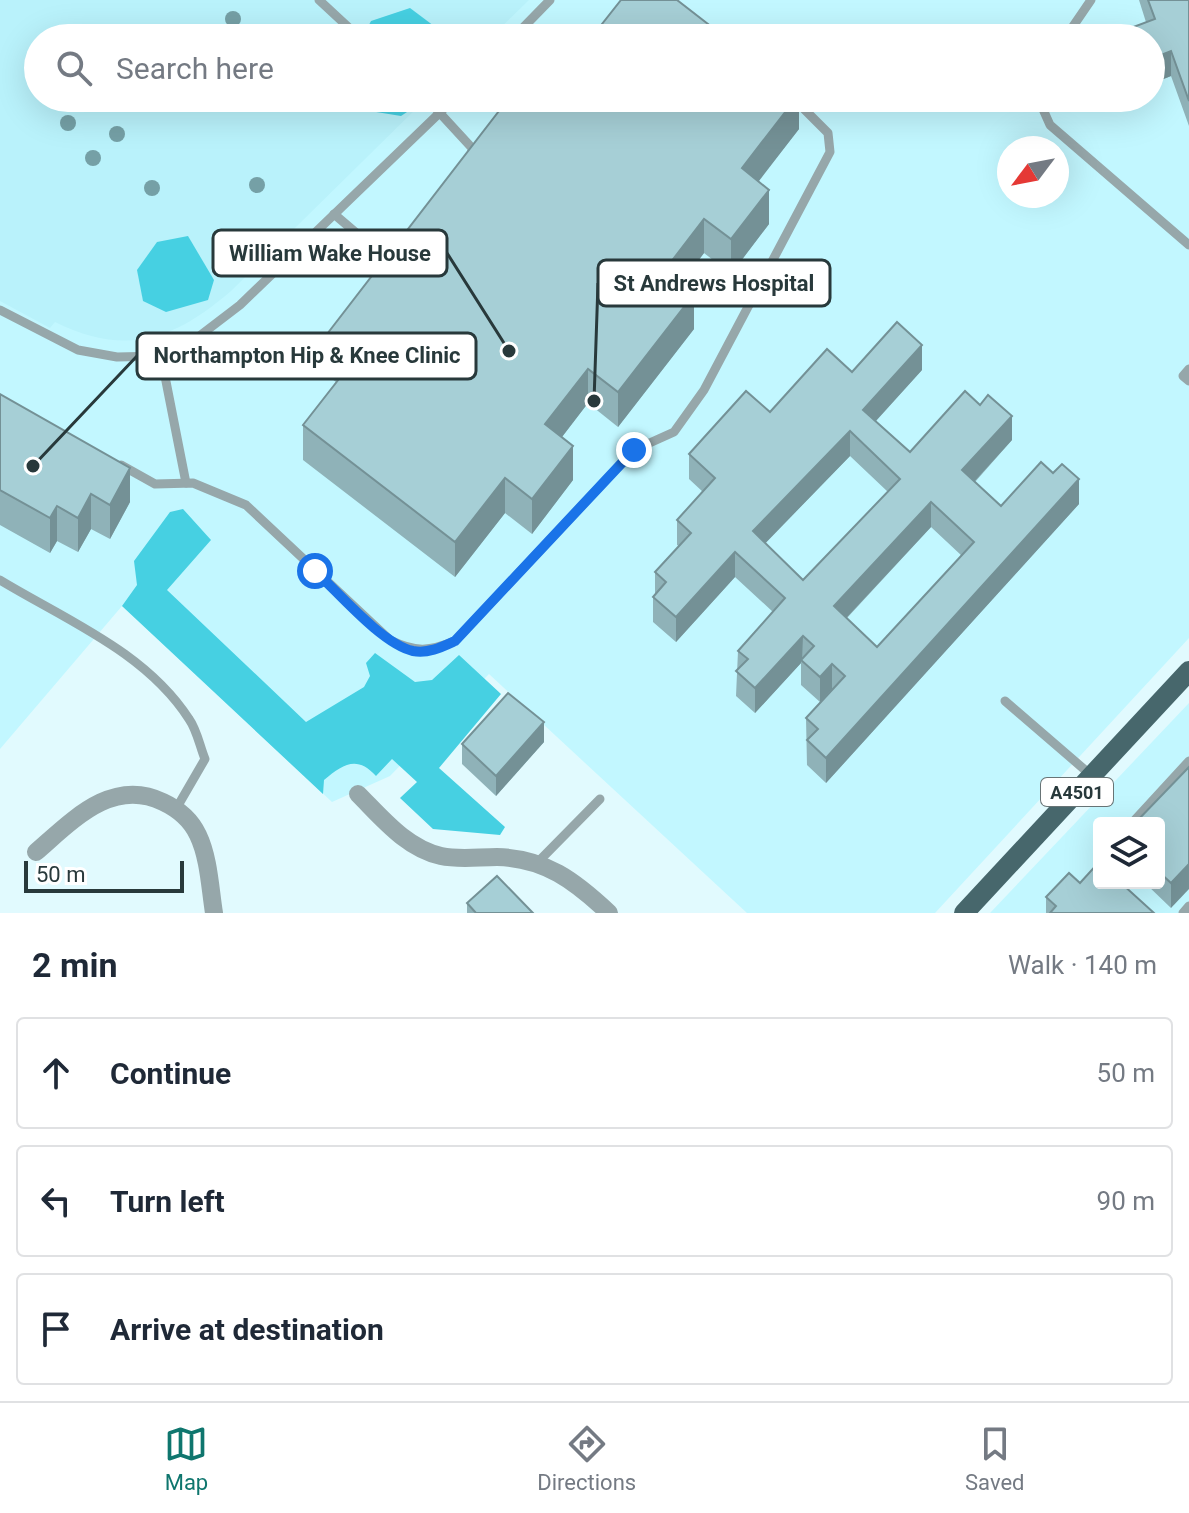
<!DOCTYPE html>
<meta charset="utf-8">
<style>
:root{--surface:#fff;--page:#f6f6f7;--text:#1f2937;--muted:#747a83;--line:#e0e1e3;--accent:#0f766e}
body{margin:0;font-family:Roboto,sans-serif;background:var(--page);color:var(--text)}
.controls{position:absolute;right:24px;bottom:24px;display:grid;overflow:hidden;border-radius:8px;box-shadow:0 8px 32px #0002}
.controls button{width:72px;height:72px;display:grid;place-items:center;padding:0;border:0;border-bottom:2px solid var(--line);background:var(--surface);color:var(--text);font:40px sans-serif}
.compass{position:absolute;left:997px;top:136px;width:72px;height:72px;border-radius:50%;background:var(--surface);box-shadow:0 8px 32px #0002;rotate:238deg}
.scale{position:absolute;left:24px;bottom:20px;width:160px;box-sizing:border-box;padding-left:8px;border:4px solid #28393b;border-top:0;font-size:22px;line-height:28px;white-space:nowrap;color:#28393b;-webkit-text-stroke:6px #fff;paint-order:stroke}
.stop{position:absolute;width:24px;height:24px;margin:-18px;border:6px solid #1a73e8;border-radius:50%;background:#fff}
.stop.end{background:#1a73e8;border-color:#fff;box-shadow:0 2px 8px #0008}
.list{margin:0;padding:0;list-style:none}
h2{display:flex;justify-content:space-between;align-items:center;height:104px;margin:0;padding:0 32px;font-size:34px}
h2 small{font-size:26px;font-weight:400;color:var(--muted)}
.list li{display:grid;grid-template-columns:52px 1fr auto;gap:24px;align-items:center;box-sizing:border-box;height:112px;margin:0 16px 16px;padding:0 16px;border:2px solid var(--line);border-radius:8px}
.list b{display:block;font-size:30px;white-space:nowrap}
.list em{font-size:26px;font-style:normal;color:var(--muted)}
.icon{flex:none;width:44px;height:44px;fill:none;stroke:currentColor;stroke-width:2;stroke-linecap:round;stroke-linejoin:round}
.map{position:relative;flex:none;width:1189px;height:913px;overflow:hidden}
.search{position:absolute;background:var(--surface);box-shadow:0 8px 32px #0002;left:24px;right:24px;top:24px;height:88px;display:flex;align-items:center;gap:20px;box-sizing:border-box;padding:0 28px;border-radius:44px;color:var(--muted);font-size:30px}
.sheet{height:488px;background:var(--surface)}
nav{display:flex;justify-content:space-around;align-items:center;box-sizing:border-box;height:112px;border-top:2px solid var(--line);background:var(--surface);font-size:22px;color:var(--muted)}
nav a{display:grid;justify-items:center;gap:4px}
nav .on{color:var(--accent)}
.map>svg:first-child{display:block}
.built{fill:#c2f7ff;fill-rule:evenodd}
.green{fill:#b9f2fb}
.forest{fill:#46d0e2}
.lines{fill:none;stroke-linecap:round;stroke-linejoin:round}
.service{stroke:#96a7aa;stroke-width:9}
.minor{stroke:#96a7aa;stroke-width:18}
.primary{stroke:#47676c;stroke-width:20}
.tree{fill:#75a0a6}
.wall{fill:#8fb2b8;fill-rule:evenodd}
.shaded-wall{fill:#749196}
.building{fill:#a6cfd6;stroke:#749196;stroke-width:2;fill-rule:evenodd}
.route{stroke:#1a73e8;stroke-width:10}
.labels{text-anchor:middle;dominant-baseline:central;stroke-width:8;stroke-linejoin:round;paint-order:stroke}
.shield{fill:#fff;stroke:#687476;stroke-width:2}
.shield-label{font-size:18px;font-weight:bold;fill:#28393b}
.leader{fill:none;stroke:#28393b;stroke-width:3}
.callout-dot{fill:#28393b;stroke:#fff;stroke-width:3}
.callout{fill:#fff;stroke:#28393b;stroke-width:3}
.callout-label{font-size:22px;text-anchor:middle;font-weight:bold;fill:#28393b}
</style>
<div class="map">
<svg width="1189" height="913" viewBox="0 0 1189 913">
<rect width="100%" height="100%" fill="#e1fafe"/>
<g class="built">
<path d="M0,0H1189V638L935,913H747L489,674L390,776L332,802L122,606L0,749ZM38,38H1151V98H38ZM1009,148H1057V196H1009Z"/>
<path d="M1189,703V913H990ZM1099,823H1159V883H1099Z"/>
</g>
<path class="green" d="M0,0H529L490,38H38V98H427L231,291C174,340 126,357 55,322L50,328L0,301Z"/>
<g class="forest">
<polygon points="410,8 450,38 362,38 371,21"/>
<polygon points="366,98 428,98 401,116 370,111"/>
<polygon points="188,236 214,280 208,300 166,312 143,301 137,270 157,242"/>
<path d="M183,509L211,540L167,590L306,722L364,687L370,676L366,663L375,653L415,682L432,680L459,655L501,694L439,768L505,827L500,835L433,829L400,798L417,782L392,759L376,776C357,755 343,764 324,780L323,794L122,606L137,585L134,561L170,512Z"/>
</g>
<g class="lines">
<g class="service">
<polyline points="319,0 360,38"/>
<polyline points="513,38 550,0"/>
<polyline points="1065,38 1091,0"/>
<polyline points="426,98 472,148 472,157"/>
<polyline points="1038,98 1050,125 1189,245"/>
<polyline points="334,214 375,249 390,255 399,250"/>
<polyline points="0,310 78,350 117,357 161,356 185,347 240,305 455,98"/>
<polyline points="161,356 186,483"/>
<polyline points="1189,369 1183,376 1189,381"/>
<path d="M121,465L155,484L193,483L246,505L390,640C415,652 429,652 455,641L634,450L674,432L704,390L830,152L828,133L793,98"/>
<path d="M0,580C66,620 146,652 189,719C197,730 200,747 205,759L176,809"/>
<polyline points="1005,701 1092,776"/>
<polyline points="1132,823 1189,761"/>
<polyline points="538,862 600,799"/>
<polyline points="1183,913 1189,906"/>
</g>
<g class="minor">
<path d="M358,794C382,818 406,848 441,856C459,860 478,857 497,857C545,858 575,881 609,913"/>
<path d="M36,852C72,821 112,777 163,802C178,809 191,820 198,835C209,858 210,888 214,913"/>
</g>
<polyline class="primary" points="964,913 1189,671"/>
</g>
<g class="tree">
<circle cx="233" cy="19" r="8"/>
<circle cx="68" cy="123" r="8"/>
<circle cx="117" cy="134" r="8"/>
<circle cx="93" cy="158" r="8"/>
<circle cx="257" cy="185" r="8"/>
<circle cx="152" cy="188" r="8"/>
</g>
<g class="wall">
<polygon points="1139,0 1189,0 1189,126 1171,76 1151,84 1151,38"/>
<polygon points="799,98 799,129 758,181 769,224 731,274 704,253 680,284 694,329 618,427 588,403 562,437 573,480 532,534 505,513 455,577 303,460 303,425 336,382 324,373 324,338"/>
<polygon points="1076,98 1112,98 1080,110"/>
<path d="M922,370L876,421L910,452L1012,440L975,482L1001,506L1079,504L826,783L807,765L806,718L832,689L820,702L801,685V663L755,713L736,696L738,651L773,612L735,577L676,642L653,622V597L655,594V572L679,546L677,545V520L703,492L689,479V454L770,412ZM850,456L888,492L803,580L765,543ZM931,527L962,556L877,647L847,618Z"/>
<polygon points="0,394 130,502 110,539 91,529 78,552 57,541 50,553 0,525"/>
<polygon points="544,742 496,796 462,764 462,744"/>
<polygon points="1189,767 1171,908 1145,883 1159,883 1159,823"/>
<polygon points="1080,883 1154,913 1046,913 1046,897"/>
<polygon points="467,903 533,913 467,913"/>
</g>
<g class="shaded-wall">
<polygon points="1171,51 1171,76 1151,84 1151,59"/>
<polygon points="796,98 799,98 799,129 742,203 742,168"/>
<polygon points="1080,98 1112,98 1080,110"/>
<polygon points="769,190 769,224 731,274 731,239"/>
<polygon points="704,219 704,253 664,306 664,271"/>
<polygon points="694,294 694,329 618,427 618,392"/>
<polygon points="922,345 922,370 863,435 863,410"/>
<polygon points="588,369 588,403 545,459 545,424"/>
<polygon points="1012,416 1012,440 962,495 962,470"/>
<polygon points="850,431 850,456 753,556 753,531"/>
<polygon points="573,446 573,480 532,534 532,499"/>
<polygon points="130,468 130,502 110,539 110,505"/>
<polygon points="505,478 505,513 455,577 455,542"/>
<polygon points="1079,479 1079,504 826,783 826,758"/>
<polygon points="91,494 91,529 78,552 78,518"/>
<polygon points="931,502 931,527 834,631 834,606"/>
<polygon points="57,506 57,541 50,553 50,518"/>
<polygon points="735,552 735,577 676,642 676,617"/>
<polygon points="803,636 802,661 801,660 801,663 755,713 755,688"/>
<polygon points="832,664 832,689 820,702 820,677"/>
<polygon points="544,722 544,742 496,796 496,776"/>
<polygon points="1189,864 1189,889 1171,908 1171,883"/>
</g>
<g class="building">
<polygon points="621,0 677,0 726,38 591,38"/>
<polygon points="1148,0 1189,0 1189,101 1171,51 1151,59 1151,38 1104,38 1155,19"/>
<polygon points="561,30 571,38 555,38"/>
<polygon points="509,98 796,98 742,168 769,190 731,239 704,219 664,271 694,294 618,392 588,369 545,424 573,446 532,499 505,478 455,542 303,425 353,361 324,338"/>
<path d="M897,322L922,345L863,410L910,452L965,391L980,405L988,395L1012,416L962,470L1001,506L1041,462L1053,473L1062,464L1079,479L826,758L807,740L818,729L806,718L845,676L832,664L820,677L801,660L814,646L803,636L755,688L736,671L748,659L738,651L785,598L735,552L676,617L653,597L666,582L655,572L691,533L677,520L715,478L689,454L746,391L770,412L827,349L852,372ZM850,431L900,479L803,580L753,531ZM931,502L974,542L877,647L834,606Z"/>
<polygon points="0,394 130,468 110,505 91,494 78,518 57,506 50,518 0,490"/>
<polygon points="508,693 544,722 496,776 462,744"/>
<polygon points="1189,767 1189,864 1171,883 1159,872 1159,823 1135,823"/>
<polygon points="1099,862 1099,883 1121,883 1154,913 1050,913 1056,906 1046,897 1069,873 1080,883"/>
<polygon points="497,876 533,913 476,913 467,903"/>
</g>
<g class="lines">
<path class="route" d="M315,571C339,593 382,644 413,651C428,654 442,647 455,641L634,450"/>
</g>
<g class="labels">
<rect class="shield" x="1041" y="778" width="72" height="28" rx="6"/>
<g class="shield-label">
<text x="1077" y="792">A4501</text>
</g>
</g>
<path class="leader" d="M509 351L447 253M594 401L598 283M33 466L137 356"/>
<g class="callout-dot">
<circle cx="509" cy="351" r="8"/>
<circle cx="594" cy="401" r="8"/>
<circle cx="33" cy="466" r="8"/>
</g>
<g class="callout">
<rect x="213" y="230" width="234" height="46" rx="8"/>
<rect x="598" y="260" width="232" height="46" rx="8"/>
<rect x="137" y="333" width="339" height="46" rx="8"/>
</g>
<g class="callout-label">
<text x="330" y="261">William Wake House</text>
<text x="714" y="291">St Andrews Hospital</text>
<text x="307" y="363">Northampton Hip &amp; Knee Clinic</text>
</g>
</svg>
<div class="controls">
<button><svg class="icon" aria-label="layers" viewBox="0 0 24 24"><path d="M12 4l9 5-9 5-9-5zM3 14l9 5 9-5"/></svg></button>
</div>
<svg class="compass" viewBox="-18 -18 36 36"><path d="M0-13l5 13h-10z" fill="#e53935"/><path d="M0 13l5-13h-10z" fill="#747a83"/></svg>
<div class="scale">50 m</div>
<div class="stop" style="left:315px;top:571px"></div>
<div class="stop end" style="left:634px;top:450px"></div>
<div class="search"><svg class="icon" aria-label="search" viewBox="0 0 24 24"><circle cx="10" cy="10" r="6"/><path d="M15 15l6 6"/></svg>Search here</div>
</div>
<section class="sheet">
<h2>2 min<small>Walk · 140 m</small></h2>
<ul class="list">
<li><svg class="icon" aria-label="ahead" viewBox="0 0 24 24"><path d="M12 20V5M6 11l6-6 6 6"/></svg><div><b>Continue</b></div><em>50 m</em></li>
<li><svg class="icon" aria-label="left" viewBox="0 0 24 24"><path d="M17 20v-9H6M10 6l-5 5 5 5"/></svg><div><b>Turn left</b></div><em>90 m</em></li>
<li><svg class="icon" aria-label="arrive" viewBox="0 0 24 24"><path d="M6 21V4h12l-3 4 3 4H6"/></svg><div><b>Arrive at destination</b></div></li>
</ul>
</section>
<nav>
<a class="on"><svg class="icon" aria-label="map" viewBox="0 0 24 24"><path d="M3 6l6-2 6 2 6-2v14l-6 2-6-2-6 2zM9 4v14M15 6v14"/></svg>Map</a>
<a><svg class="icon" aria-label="directions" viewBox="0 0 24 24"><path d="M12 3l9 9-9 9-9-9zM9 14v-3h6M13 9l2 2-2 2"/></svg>Directions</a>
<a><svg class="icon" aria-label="saved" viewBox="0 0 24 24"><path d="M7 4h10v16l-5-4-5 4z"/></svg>Saved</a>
</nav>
